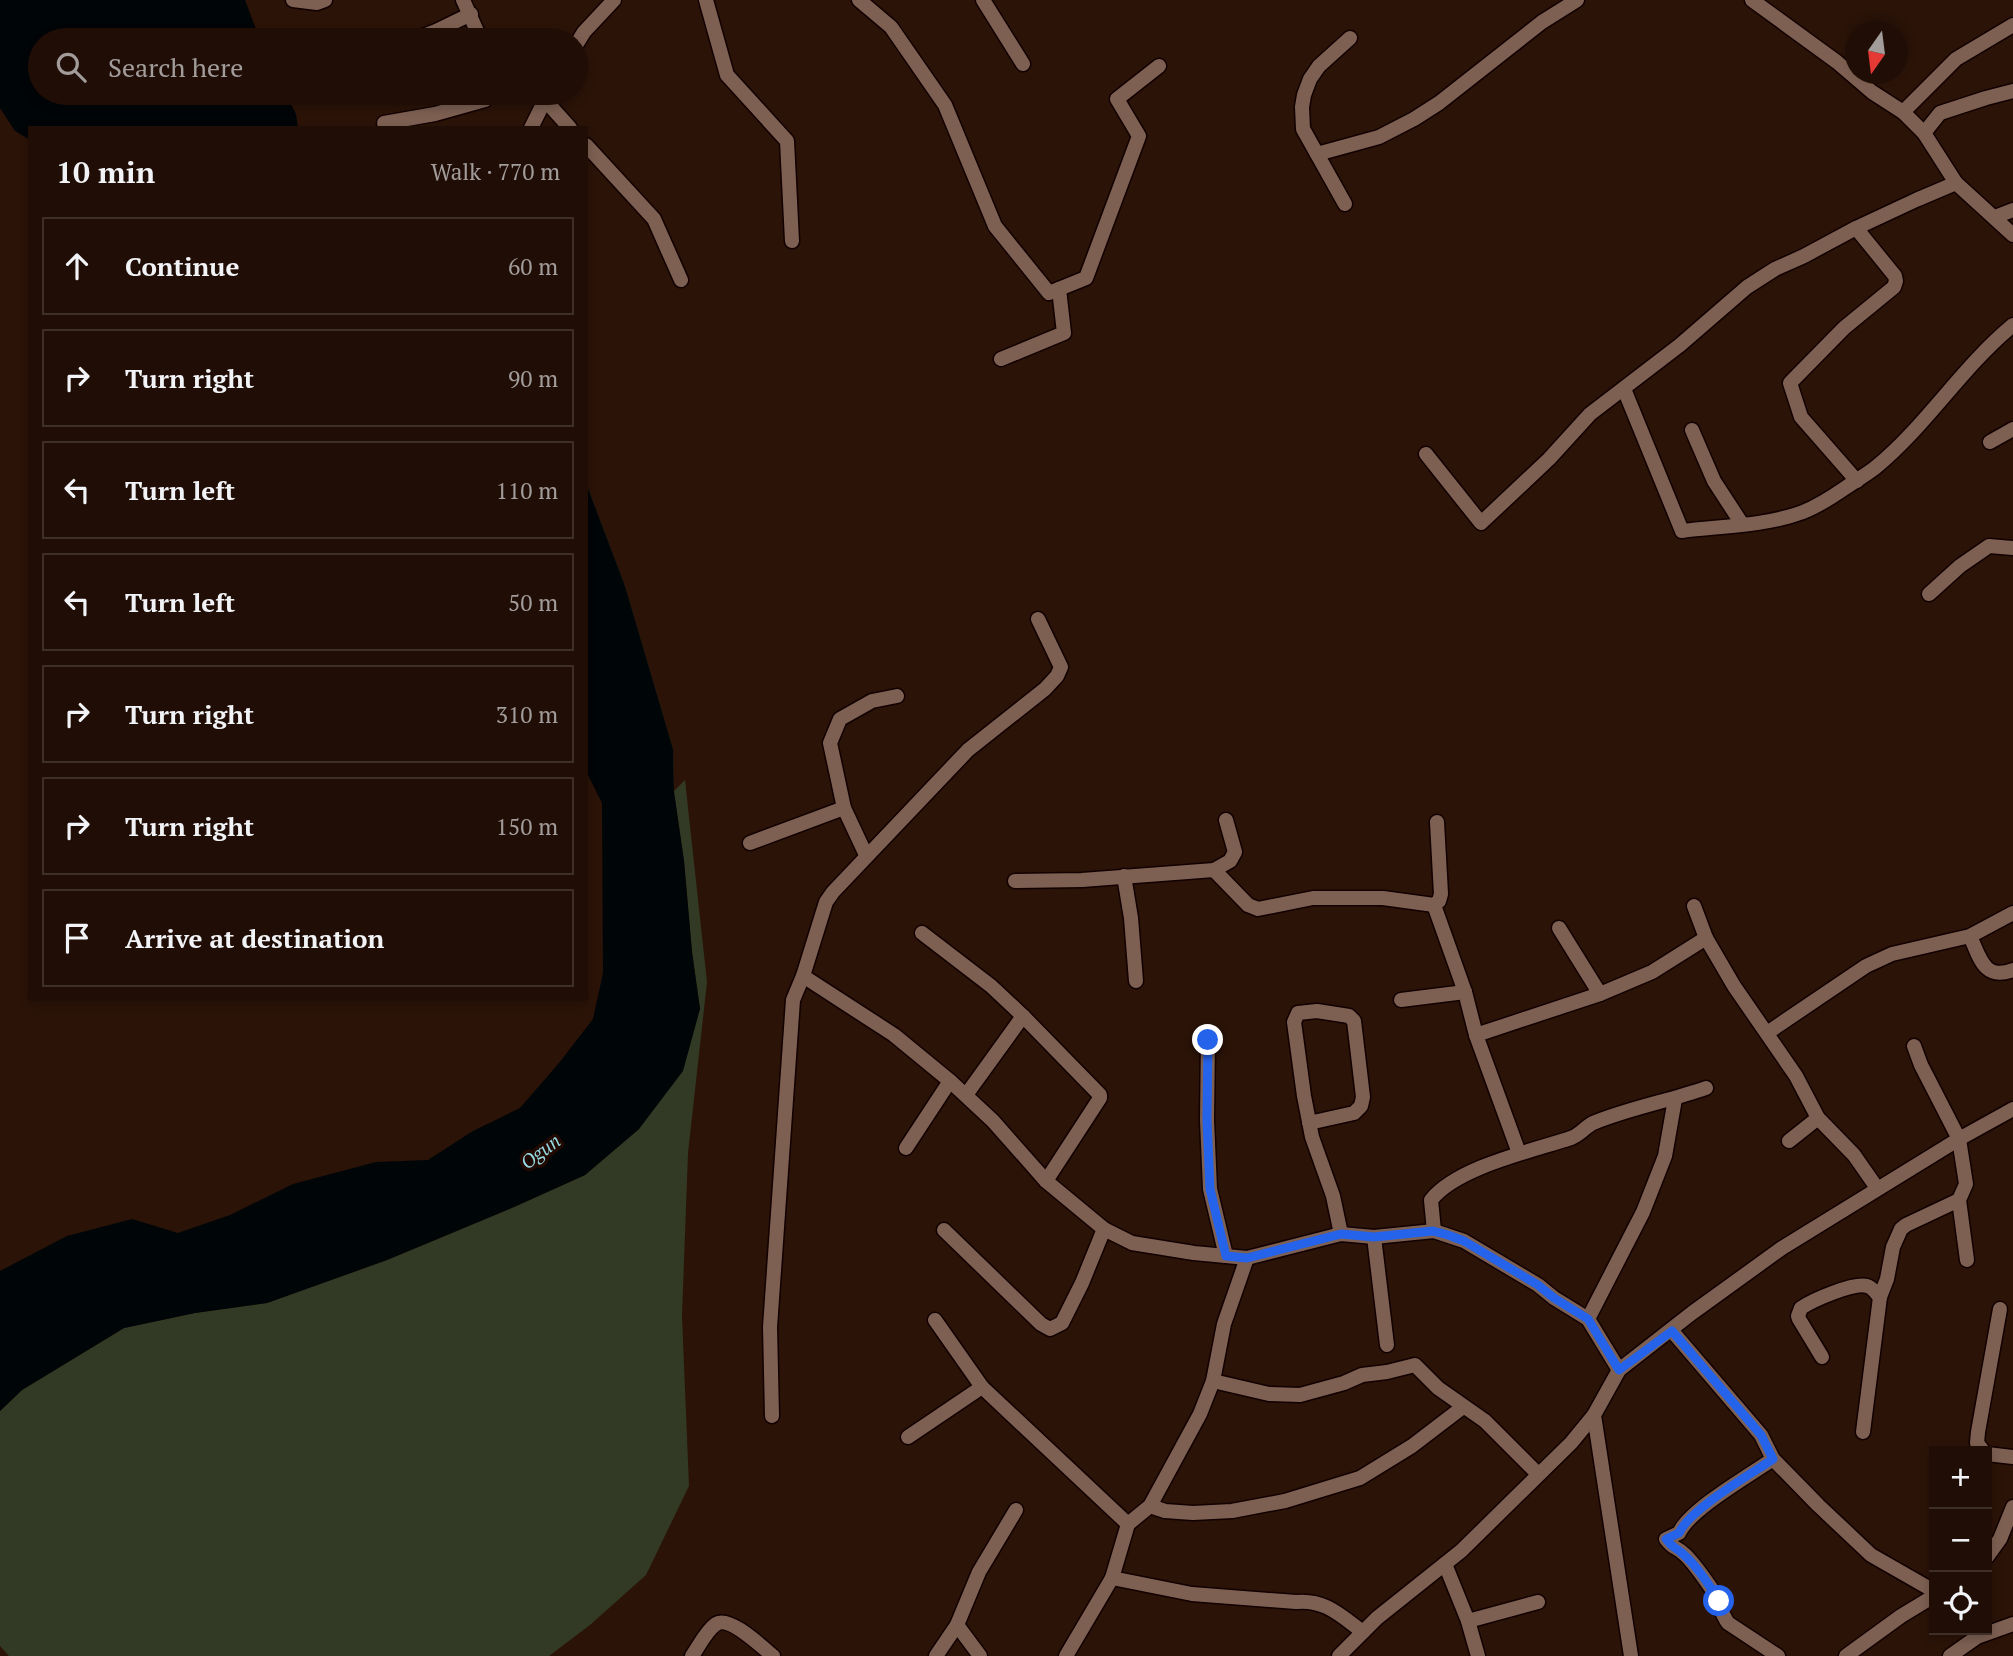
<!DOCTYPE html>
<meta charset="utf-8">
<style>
:root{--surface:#200e06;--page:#2d1c14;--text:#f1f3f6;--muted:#a29c9b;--line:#3d2e28}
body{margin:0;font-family:"PT Serif",serif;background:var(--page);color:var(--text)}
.controls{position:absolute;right:21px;bottom:21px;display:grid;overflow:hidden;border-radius:0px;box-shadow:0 4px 10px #0003}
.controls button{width:63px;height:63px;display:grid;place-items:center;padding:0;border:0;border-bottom:2px solid var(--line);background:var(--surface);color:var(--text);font:35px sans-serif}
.compass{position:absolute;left:1845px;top:21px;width:63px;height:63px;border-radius:50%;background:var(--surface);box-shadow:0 4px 10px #0003;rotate:194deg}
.stop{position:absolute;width:21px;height:21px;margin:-16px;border:5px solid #2563eb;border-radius:50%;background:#fff}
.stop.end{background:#2563eb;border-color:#fff;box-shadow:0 2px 7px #0008}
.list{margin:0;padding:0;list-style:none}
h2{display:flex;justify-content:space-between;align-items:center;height:91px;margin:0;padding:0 28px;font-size:30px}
h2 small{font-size:23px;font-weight:400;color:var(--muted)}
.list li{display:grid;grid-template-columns:46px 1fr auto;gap:21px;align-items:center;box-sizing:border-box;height:98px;margin:0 14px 14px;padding:0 14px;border:2px solid var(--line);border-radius:0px}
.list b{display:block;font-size:26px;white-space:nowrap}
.list em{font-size:23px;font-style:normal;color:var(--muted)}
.icon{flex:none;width:38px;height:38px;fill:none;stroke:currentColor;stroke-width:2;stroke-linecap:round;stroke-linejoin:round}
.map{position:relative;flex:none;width:2013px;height:1656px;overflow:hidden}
.search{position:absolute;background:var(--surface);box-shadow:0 4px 10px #0003;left:28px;top:28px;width:560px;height:77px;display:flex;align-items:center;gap:18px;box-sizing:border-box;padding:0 24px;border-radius:38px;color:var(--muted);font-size:26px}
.panel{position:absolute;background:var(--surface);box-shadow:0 4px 10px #0003;left:28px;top:126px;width:560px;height:875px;border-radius:0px}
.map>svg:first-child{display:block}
.green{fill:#323924}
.water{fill:#000508}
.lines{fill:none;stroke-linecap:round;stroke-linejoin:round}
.minor-casing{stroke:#120100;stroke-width:17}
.minor{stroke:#7d6052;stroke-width:14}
.route{stroke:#2563eb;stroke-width:9}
.labels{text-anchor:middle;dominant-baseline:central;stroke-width:7;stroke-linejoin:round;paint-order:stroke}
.water-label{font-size:19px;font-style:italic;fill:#95dae5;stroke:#210a02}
</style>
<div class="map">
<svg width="2013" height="1656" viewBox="0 0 2013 1656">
<rect width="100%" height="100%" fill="#2b1308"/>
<polygon class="green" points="586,483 625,586 673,749 674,791 685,780 707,982 688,1153 682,1316 689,1486 646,1575 590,1625 549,1656 9,1656 0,1646 0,1411 22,1390 124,1328 195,1313 267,1303 387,1260 514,1207 585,1175 639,1129 700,1009 692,952 684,861 674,792 586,648"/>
<g class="water">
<polygon points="0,0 245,0 260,40 40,40 40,93 285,93 296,114 298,128 30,128 30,140 15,131 0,108"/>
<polygon points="586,483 625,586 673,749 674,792 684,861 692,952 700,1009 683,1071 639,1129 585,1175 514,1207 387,1260 267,1303 195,1313 124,1328 22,1390 0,1411 0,1271 67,1236 132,1219 178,1233 230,1215 293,1184 376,1162 428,1160 473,1131 520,1108 559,1063 593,1019 603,973 602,803 586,771"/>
</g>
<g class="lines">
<defs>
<g id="minor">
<polyline points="293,0 317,3 325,0"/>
<polyline points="463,0 481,40"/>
<polyline points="706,0 727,75 787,141 792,241"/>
<polyline points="859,0 891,27 945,105 995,226 1049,293 1086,278 1139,136 1117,99 1159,66"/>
<polyline points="983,0 1023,64"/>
<polyline points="1752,0 1837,62 1872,92 1903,112 1924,133 1956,183 2013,235"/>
<polyline points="413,40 436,31 471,14"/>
<polyline points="576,45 584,32 614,0"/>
<polyline points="533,93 545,100 570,128"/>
<polyline points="1903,112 1956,59 2013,25"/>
<polyline points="384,123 435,114 485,100 487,93"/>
<polyline points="531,128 548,94"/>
<polyline points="1924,133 1940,113 1986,98 2013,91"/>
<polyline points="586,145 654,219 681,280"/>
<polyline points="1317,154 1379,137 1414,119 1439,103 1542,22 1577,0"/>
<polyline points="1345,204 1303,129 1302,107 1304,95 1310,79 1319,66 1350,38"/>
<polyline points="1995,217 2013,210"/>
<polyline points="1856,228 1895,276 1896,281 1894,287 1844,328 1790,383 1801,417 1857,481"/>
<polyline points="1001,359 1064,333 1059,289"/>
<path d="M1624,389L1682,531C1721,526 1766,526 1803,512C1818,506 1832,497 1845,488C1855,481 1866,475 1876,467C1927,425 1962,367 2013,325"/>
<polyline points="1692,430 1714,481 1742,524"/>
<polyline points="1990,442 2013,429"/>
<polyline points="1426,454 1481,523 1549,459 1590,414 1680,345 1747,287 1775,269 1804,256 1856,228 1916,200 1956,183"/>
<polyline points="1929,594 1960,566 1989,546 2013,548"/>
<polyline points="750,843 844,808"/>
<polyline points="866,855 844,808 830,743 840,719 872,701 897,696"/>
<polyline points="1214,870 1248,905 1258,909 1313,898 1383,898 1434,905"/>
<polyline points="1124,876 1131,918 1136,981"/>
<polyline points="1015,881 1082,880 1214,870 1230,861 1235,852 1226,820"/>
<polyline points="1434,905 1465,992 1476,1035 1519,1153"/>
<polyline points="1434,905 1439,901 1441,894 1437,822"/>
<polyline points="1694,906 1706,938 1734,986 1796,1076 1818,1118 1854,1155 1877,1188"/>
<polyline points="1559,928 1600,994"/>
<polyline points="922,933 991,986 1023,1016 1100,1095 1100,1098 1046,1181"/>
<path d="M1970,936C1980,958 1984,981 2013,970"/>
<polyline points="803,976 894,1035 950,1081 993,1121 1046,1181 1104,1229 1132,1243 1194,1253 1247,1258 1341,1234 1374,1237 1434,1231 1464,1241 1538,1285 1554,1298 1588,1319 1619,1370"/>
<polyline points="1401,1000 1465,992"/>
<polyline points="1767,1033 1866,966 1892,954 1970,936 2013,913"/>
<polyline points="1476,1035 1600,994 1652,972 1706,938"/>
<polyline points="1208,1040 1207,1120 1210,1189 1226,1256"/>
<polyline points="1914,1046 1921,1065 1959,1139 1966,1184 1959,1200 1967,1260"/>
<polyline points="966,1095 1023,1016"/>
<polyline points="1309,1123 1354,1113 1361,1106 1363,1097 1354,1021 1349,1016 1317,1011 1298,1013 1294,1022 1304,1096 1312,1137 1333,1196 1341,1234"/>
<polyline points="1789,1141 1818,1118"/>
<polyline points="906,1148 950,1081"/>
<polyline points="944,1230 1041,1324 1050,1329 1062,1323 1082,1283 1104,1229"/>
<path d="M1434,1231L1431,1200C1457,1167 1532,1151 1571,1138C1580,1135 1585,1127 1593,1123C1629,1108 1669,1101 1706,1088"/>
<polyline points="1374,1237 1387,1345"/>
<polyline points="1588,1319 1643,1212 1665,1156 1675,1099"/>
<polyline points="935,1320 982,1387 1128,1524"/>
<polyline points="1672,1331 1761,1435 1773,1459 1818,1505 1871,1555 1934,1591"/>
<path d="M1822,1357L1799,1319L1798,1316L1801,1308C1813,1300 1854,1282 1867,1286C1872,1287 1876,1293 1880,1297"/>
<polyline points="1213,1381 1269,1394 1300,1395 1344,1383 1362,1375 1387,1372 1415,1365 1438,1388 1485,1421 1538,1474"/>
<polyline points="772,1416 770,1327 793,1000 803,976 826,902 833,892 968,750 1045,689 1057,676 1061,667 1038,619"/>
<polyline points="1863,1432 1880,1297 1887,1279 1893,1247 1901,1229 1906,1225 1959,1200"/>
<polyline points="908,1437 982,1387"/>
<polyline points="1983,1451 1977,1443 1978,1432 2000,1309"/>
<polyline points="1987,1454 2013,1457"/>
<path d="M1773,1459C1750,1475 1690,1509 1679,1533L1666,1539C1673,1549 1675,1546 1683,1553C1692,1560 1704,1578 1711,1588C1719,1599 1720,1612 1728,1623L1778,1656"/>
<polyline points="1150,1506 1165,1511 1193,1513 1232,1511 1285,1501 1360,1478 1412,1446 1463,1407"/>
<polyline points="1987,1557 2000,1539 2013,1507"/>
<polyline points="1445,1564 1468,1621 1478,1656"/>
<path d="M1112,1578L1192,1594L1296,1602C1325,1599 1341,1616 1363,1632"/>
<polyline points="1468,1621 1538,1602"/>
<polyline points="957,1625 980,1656"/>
<path d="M692,1656C699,1646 706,1631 716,1624C729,1615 762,1647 773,1656"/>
<polyline points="936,1656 957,1625 979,1572 1016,1510"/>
<polyline points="1066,1656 1112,1578 1128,1524 1150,1506 1200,1414 1213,1381 1224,1324 1247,1258"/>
<polyline points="1339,1656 1377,1618 1461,1551 1571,1443 1594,1415"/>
<polyline points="1631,1656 1594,1415 1619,1370 1692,1313 1782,1248 1959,1139 2013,1109"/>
<polyline points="1846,1656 1901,1616 1934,1596"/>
<polyline points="1950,1656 1977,1637 2013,1624"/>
</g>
</defs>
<use href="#minor" class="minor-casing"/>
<use href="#minor" class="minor"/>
</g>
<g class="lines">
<path class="route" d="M1208,1040L1207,1120L1210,1189L1226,1256L1247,1258L1341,1234L1374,1237L1433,1231L1448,1235L1464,1241L1538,1285L1554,1298L1588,1319L1619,1370L1672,1331L1761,1435L1773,1459C1750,1475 1690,1509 1679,1533L1666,1539C1673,1549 1676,1547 1683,1554C1696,1565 1710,1586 1719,1601"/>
</g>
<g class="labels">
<g class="water-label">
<text transform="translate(540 1151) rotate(-37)">Ogun</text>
</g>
</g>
</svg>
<div class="controls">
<button>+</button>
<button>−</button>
<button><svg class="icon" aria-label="locate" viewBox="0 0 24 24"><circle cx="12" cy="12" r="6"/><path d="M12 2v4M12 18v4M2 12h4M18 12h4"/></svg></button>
</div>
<svg class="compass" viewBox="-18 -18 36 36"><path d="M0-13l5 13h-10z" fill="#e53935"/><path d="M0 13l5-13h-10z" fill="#a29c9b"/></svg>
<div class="stop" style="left:1719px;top:1601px"></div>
<div class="stop end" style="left:1208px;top:1040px"></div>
<div class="search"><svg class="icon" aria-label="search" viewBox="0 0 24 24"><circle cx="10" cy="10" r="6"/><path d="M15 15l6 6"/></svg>Search here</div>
<section class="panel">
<h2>10 min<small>Walk · 770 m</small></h2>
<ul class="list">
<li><svg class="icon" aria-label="ahead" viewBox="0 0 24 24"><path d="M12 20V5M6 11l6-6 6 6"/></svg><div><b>Continue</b></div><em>60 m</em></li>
<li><svg class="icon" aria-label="right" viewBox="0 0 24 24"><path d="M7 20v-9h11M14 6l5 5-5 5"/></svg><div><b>Turn right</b></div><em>90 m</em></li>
<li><svg class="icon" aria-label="left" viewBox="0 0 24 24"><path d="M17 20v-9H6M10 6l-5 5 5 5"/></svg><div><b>Turn left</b></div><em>110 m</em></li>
<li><svg class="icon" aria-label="left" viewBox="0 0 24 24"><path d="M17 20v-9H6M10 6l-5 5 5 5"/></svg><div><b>Turn left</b></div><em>50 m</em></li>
<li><svg class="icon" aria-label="right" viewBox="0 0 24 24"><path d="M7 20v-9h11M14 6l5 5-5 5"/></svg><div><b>Turn right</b></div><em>310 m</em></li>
<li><svg class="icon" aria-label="right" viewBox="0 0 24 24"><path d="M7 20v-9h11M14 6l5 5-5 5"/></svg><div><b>Turn right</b></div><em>150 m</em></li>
<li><svg class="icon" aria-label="arrive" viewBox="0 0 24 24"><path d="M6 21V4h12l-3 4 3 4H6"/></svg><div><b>Arrive at destination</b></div></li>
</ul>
</section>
</div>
